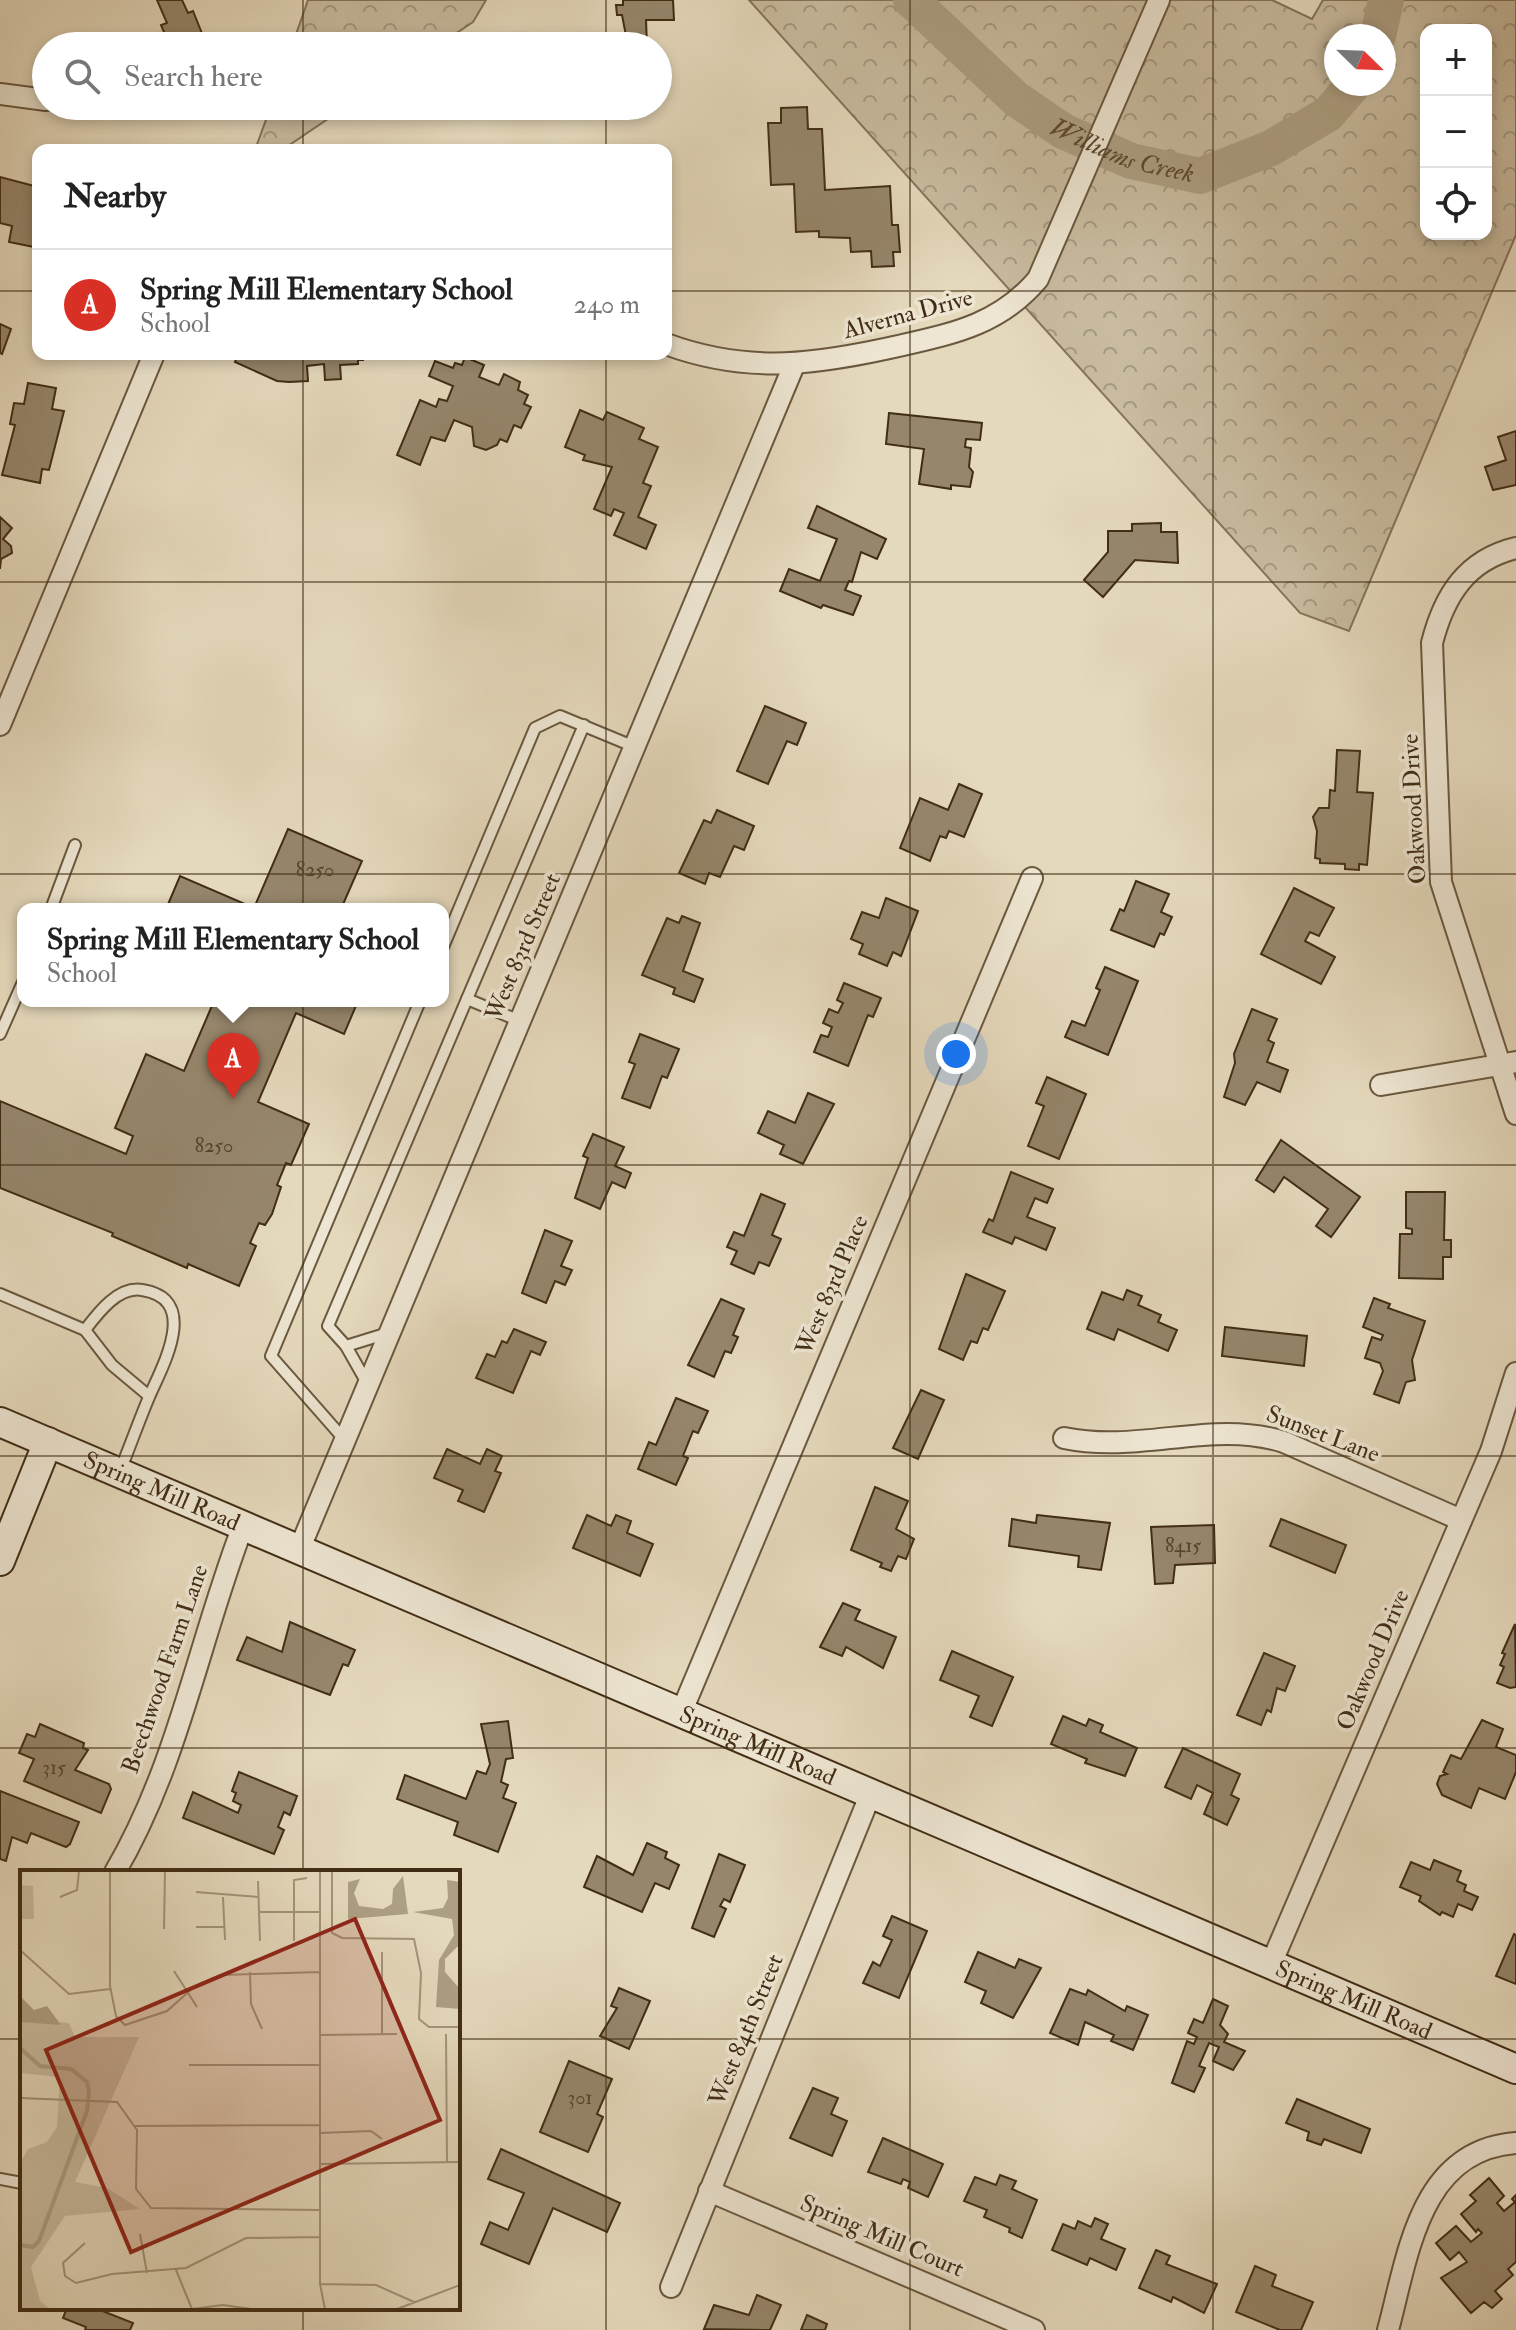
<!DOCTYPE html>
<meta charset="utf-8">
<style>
:root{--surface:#fff;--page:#f6f6f6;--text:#222;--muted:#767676;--line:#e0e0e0;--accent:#d93025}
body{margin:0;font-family:"IM FELL Double Pica",serif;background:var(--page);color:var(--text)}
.controls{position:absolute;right:24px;top:24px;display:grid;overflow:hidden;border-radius:16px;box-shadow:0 4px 12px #0003}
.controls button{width:72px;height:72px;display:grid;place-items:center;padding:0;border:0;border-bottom:2px solid var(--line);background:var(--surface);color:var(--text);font:40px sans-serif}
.compass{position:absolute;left:1324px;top:24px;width:72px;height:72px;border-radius:50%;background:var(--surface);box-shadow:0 4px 12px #0003;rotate:113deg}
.you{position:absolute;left:956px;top:1054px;width:28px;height:28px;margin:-20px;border:6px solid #fff;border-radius:50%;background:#1a73e8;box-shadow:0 0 0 12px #1a73e833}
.badge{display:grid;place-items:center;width:52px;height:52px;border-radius:50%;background:var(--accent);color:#fff;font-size:26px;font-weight:700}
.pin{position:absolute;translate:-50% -66px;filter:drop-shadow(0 2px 4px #0008)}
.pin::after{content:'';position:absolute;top:42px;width:28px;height:24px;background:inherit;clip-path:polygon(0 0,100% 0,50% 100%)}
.popup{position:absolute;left:17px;top:903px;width:432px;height:104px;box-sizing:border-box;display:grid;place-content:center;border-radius:16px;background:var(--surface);filter:drop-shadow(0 2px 6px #0005);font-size:26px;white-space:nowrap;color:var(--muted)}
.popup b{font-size:30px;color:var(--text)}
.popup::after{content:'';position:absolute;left:50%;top:100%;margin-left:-16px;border:16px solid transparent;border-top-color:var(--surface)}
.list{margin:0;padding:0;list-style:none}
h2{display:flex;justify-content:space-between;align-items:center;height:104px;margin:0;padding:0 32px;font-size:34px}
h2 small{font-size:26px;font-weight:400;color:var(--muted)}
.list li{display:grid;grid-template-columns:52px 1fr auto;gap:24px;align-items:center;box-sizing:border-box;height:112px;padding:0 32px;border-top:2px solid var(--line)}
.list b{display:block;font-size:30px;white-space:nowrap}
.list p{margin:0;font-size:26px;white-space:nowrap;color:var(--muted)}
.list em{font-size:26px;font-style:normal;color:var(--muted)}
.icon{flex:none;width:44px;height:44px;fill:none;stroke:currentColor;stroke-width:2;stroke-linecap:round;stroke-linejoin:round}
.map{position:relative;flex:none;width:1516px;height:2330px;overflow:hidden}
.search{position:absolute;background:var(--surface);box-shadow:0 4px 12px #0003;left:32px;top:32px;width:640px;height:88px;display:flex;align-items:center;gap:20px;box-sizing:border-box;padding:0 28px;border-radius:44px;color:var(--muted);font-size:30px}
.panel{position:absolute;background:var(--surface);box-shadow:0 4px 12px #0003;left:32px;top:144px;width:640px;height:216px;border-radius:16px}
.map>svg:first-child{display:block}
.forest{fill:url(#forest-crowns);stroke:#85745a;stroke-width:2;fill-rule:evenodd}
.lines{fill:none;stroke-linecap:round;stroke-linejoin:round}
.river{stroke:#ad9f83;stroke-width:36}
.building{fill:#96866c;stroke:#412d15;stroke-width:2}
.lane-casing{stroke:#6a583f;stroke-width:14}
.street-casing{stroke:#6a583f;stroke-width:24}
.secondary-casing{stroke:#412d15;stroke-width:32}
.lane{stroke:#eee6d3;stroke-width:10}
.street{stroke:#eee6d3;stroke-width:20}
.secondary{stroke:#eee6d3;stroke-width:28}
.grid{fill:none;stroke:#412d15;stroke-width:2;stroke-opacity:0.55}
.labels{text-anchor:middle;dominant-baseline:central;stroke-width:7;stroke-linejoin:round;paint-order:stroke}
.number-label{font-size:20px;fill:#56432b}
.street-label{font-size:24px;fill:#412d15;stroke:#eee6d3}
.water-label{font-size:26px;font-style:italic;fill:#5c4a30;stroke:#eee6d3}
.inset-river{fill:none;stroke:#ad9f83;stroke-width:4}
.inset-road{fill:none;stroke:#a39479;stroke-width:2}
.view{fill:#8f2418;fill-opacity:0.15;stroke:#8f2418;stroke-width:4}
.inset-edge{fill:none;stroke:#412d15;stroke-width:4}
</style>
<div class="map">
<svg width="1516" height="2330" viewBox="0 0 1516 2330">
<defs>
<pattern id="forest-crowns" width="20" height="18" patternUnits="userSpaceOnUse" patternTransform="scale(2)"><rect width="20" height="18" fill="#c9bca0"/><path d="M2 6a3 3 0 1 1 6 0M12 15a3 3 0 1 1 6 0" fill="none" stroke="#a59981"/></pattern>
</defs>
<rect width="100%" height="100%" fill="#e5d9bc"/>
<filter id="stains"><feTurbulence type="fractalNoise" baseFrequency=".0025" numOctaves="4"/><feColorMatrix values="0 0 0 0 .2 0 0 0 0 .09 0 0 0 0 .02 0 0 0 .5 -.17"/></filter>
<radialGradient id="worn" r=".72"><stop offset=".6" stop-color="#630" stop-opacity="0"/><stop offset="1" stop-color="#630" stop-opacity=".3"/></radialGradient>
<g class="forest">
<polygon points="308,0 486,0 473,22 437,46 292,46"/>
<path d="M749,0H1272L1312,19L1323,0H1516V235L1349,631L1300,613ZM1426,30H1486V234H1426ZM1336,36H1384V84H1336Z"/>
<polygon points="271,106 347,106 282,150 255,150"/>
</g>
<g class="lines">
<g class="river">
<path id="s1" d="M911,0L1016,99L1063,131L1131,161L1200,176L1271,148L1328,114L1354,84"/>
<polyline points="1378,36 1386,0"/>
</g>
</g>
<g class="building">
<polygon points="157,0 182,0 188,13 193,11 207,46 170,46 161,25 167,23"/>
<polygon points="623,0 673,0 674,20 646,20 647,46 628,46 622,15 617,15 616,5 623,5"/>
<polygon points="807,107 808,129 822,129 825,190 890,186 892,225 898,225 900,252 893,252 894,266 872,267 871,251 851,252 850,238 819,237 819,231 796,232 794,184 771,185 768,123 781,123 781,108"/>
<polygon points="0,177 38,187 34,247 9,242 12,226 0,223"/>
<polygon points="0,324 11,329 2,354 0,353"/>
<polygon points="238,354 363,354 363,360 358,360 358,364 340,365 341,379 325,380 324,364 307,366 308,381 289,382 277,381 235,362"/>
<polygon points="465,357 484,365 479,377 499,385 504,374 520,382 518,390 528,395 524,404 531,407 521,428 514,425 507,442 500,439 497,445 486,450 474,446 472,427 454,420 445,441 431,437 420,465 397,455 420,400 436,407 439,399 447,401 453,386 429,376 435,361 453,368 455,363 462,365"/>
<polygon points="28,383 56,388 52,409 64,411 49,470 42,469 40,483 2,475 15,425 10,424 14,403 24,404"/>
<polygon points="580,410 603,420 607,412 644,428 639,439 658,447 643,483 651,486 638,517 656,525 646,549 614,535 624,513 614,509 611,516 594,509 612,467 583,460 585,455 565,447"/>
<polygon points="889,413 982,423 980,440 966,439 965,447 971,448 969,467 973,472 970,487 951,485 951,489 919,484 924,449 886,444"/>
<polygon points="1516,431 1516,485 1493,490 1485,467 1506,460 1498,437"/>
<polygon points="817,506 886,539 877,559 861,552 852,582 849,581 845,590 861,596 853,615 823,605 821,608 780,591 789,569 820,581 837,539 808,528"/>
<polygon points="0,517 12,528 3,539 11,546 12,553 1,559 0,569"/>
<polygon points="1161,523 1161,532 1177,532 1178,563 1135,560 1103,597 1084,580 1108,552 1108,531 1132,531 1132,524"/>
<polygon points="765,706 806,723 797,745 787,741 768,784 737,771"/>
<polygon points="1337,750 1360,751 1357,792 1373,793 1367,865 1359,864 1359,870 1345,869 1345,864 1320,863 1320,859 1315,858 1317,831 1313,817 1319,808 1329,808 1330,790 1335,791"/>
<polygon points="959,784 982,794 964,837 949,831 946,838 940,836 930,861 900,848 920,798 948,810"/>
<polygon points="717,810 754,826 744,850 734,846 720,877 709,873 705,884 679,873 704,820 711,823"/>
<polygon points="288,829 362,861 341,909 166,909 180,876 254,908"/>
<polygon points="1136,881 1169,894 1161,912 1172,917 1164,935 1160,933 1154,947 1111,930 1120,909 1124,911"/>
<polygon points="1294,888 1334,908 1319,936 1310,932 1305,941 1335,957 1321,984 1261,954"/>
<polygon points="886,898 918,911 901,956 893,952 887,966 859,954 863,944 851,939 862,912 879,918"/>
<polygon points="682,916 700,923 683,971 703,979 694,1002 673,994 675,988 642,975 667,918 679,923"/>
<polygon points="1105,967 1138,981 1108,1055 1065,1037 1072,1021 1085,1026 1100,990 1096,988"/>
<polygon points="844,983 881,998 873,1017 868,1015 848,1066 814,1052 821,1035 828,1037 832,1027 823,1023 829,1009 838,1013 843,1003 837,1000"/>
<polygon points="214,1001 358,1001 344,1034 296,1013 258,1102 309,1124 291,1165 286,1163 277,1185 281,1187 272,1214 265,1225 259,1223 250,1243 256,1246 239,1286 188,1264 187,1268 112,1236 113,1233 0,1188 0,1101 126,1154 133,1136 115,1128 146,1054 184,1071"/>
<polygon points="1252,1009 1277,1019 1268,1040 1274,1043 1267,1062 1288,1070 1280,1092 1257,1082 1245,1105 1224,1097 1235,1063 1234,1054"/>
<polygon points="640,1034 679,1049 667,1078 662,1076 650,1108 622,1098 635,1064 629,1062"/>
<polygon points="1047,1077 1086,1094 1059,1159 1028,1146 1044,1106 1036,1103"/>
<polygon points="808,1093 834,1104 803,1164 780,1154 784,1145 758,1133 768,1111 795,1123"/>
<polygon points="593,1134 624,1147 615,1166 631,1173 625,1188 612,1182 600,1209 575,1198 588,1158 583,1156"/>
<polygon points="1281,1140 1360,1197 1331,1237 1316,1226 1328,1209 1284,1177 1274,1192 1256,1180"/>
<polygon points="1011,1172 1053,1189 1047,1203 1035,1198 1027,1217 1055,1228 1046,1250 1015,1237 1012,1244 983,1232 989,1219 993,1221"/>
<polygon points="1406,1192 1445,1192 1444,1240 1451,1240 1451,1257 1443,1257 1443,1279 1399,1278 1400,1234 1412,1234 1412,1229 1406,1228"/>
<polygon points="761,1194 785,1204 772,1235 781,1239 769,1266 759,1262 754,1274 731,1264 737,1251 727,1247 734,1232 744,1236"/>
<polygon points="545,1230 572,1241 561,1266 572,1270 565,1285 555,1281 546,1303 522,1293"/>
<polygon points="966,1274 1005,1291 988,1330 983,1328 977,1343 971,1341 963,1360 939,1349"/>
<polygon points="1127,1290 1142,1296 1138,1305 1161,1315 1158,1322 1177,1330 1168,1351 1118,1329 1114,1340 1087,1329 1102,1292 1123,1300"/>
<polygon points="1374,1298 1390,1304 1388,1308 1425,1321 1412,1360 1415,1380 1406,1382 1399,1403 1374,1394 1383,1371 1380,1363 1365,1358 1372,1337 1381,1340 1383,1335 1363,1327"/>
<polygon points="721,1299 744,1309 733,1335 738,1337 731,1353 725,1351 714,1377 688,1365"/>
<polygon points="1225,1327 1307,1336 1304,1366 1222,1356"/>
<polygon points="514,1329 546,1342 540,1355 531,1351 513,1393 476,1378 487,1354 495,1357 502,1341 507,1343"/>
<polygon points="921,1390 944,1400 918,1459 893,1448"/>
<polygon points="676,1398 708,1411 698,1433 693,1431 683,1456 688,1458 676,1485 638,1469 649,1442 656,1445"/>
<polygon points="447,1449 480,1464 487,1449 502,1456 495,1471 501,1473 484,1512 458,1501 463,1490 434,1478"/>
<polygon points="875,1487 908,1501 896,1529 914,1539 906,1559 898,1556 891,1571 880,1567 882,1563 851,1550"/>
<polygon points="587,1515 611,1526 616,1515 631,1521 627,1533 653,1544 640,1576 573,1548"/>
<polygon points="1037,1515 1110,1523 1101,1570 1078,1567 1079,1556 1009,1546 1012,1519 1036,1523"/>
<polygon points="1281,1519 1346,1545 1335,1573 1270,1546"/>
<polygon points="1214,1525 1215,1563 1175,1565 1173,1583 1155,1584 1151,1527"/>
<polygon points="843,1603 860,1610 855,1620 896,1637 883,1668 846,1647 842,1656 820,1647"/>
<polygon points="290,1622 355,1650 348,1666 343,1664 330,1695 237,1660 247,1637 282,1652"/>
<polygon points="1515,1624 1516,1687 1510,1688 1497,1683 1504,1667 1500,1665 1505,1654 1502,1653"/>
<polygon points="952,1651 1013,1677 992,1726 970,1717 979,1696 940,1680"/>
<polygon points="1264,1653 1295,1666 1285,1691 1277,1688 1271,1712 1267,1710 1261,1725 1237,1715"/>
<polygon points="1063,1716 1086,1726 1089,1719 1103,1725 1100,1732 1137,1748 1125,1776 1085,1763 1087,1759 1051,1744"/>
<polygon points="1482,1720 1503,1729 1496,1747 1516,1755 1516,1772 1505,1799 1479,1788 1471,1808 1442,1795 1437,1784 1440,1776 1447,1774 1443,1772 1451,1755 1461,1759"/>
<polygon points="508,1721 513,1758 506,1759 501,1782 508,1785 503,1798 516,1803 498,1852 454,1835 458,1822 397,1799 405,1775 466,1799 477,1771 486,1774 490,1764 481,1724"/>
<polygon points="40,1724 84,1743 83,1748 88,1750 75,1770 109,1784 111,1789 101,1813 24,1781 34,1759 19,1753 27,1734 35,1737"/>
<polygon points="1183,1748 1240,1774 1231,1795 1239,1799 1227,1825 1204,1814 1213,1793 1197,1785 1191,1799 1165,1787"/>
<polygon points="239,1772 297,1796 290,1815 284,1812 278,1827 284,1830 274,1854 183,1818 193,1792 238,1813 241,1805 233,1801 236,1793 232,1791"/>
<polygon points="0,1791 79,1822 70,1844 66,1847 31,1833 27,1843 12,1837 6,1861 0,1859"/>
<polygon points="647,1843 667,1852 665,1858 679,1865 669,1889 655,1883 642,1912 584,1887 597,1856 633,1875"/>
<polygon points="719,1854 745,1865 730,1902 724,1899 720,1906 726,1909 714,1937 692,1928"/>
<polygon points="1434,1860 1461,1871 1457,1881 1466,1885 1464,1891 1478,1897 1472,1910 1458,1904 1453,1917 1442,1912 1440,1915 1419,1901 1421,1896 1400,1887 1411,1862 1430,1870"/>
<polygon points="892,1916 927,1931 899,1998 863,1983 873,1962 880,1966 892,1940 883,1936"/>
<polygon points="1514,1934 1516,1935 1516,1984 1496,1976"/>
<polygon points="978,1952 1015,1968 1019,1959 1041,1968 1013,2018 981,2003 986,1991 965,1982"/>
<polygon points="619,1988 650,2001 629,2049 600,2036 617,2008 611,2006"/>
<polygon points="1070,1989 1086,1995 1088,1990 1125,2011 1127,2006 1148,2015 1133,2050 1111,2041 1114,2035 1085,2022 1078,2045 1050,2033"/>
<polygon points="1213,1999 1228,2006 1220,2025 1228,2034 1224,2042 1245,2051 1233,2070 1213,2061 1219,2047 1209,2043 1199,2066 1205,2068 1194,2092 1172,2083 1187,2041 1194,2044 1197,2037 1188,2033 1194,2019 1203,2023"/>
<polygon points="569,2061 612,2079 597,2114 603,2117 588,2152 540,2132"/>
<polygon points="813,2088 838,2098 831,2114 847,2121 832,2156 790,2138"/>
<polygon points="1297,2099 1370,2129 1361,2153 1324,2139 1321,2145 1307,2140 1309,2132 1286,2123"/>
<polygon points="883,2138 943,2164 928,2197 908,2188 910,2182 903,2179 901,2184 868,2172"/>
<polygon points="501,2149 620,2203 607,2232 553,2208 529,2264 481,2244 490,2222 508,2230 524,2193 488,2179"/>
<polygon points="1000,2175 1016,2181 1012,2189 1037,2200 1022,2238 1009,2232 1010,2228 984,2217 987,2210 964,2201 975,2177 996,2185"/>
<polygon points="1489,2178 1504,2196 1497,2203 1504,2211 1515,2202 1512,2199 1516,2195 1516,2262 1508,2269 1513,2275 1495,2291 1502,2299 1492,2308 1484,2302 1471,2313 1441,2278 1467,2262 1459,2252 1450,2260 1436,2243 1456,2226 1471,2242 1482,2233 1478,2229 1476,2232 1461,2214 1476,2201 1470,2195"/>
<polygon points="1095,2218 1108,2224 1101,2239 1125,2249 1116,2270 1090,2258 1087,2265 1052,2250 1063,2224 1075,2229 1078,2221 1091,2227"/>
<polygon points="1156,2250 1170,2256 1166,2264 1217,2284 1204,2313 1173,2297 1171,2302 1139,2288"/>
<polygon points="1255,2266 1276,2275 1272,2286 1313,2302 1301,2330 1280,2330 1236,2312"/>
<polygon points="757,2295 781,2305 770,2330 704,2329 714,2305 749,2315"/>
<polygon points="67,2308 95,2308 133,2323 130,2330 85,2330 86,2327 63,2318"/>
<polygon points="807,2315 827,2324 825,2330 801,2330"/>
</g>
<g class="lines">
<defs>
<g id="lane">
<polyline points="51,909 75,845"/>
<polyline points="443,947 535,728 560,716 635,747"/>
<polyline points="467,999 584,725"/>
<polyline points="0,1034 23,982"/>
<path d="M0,1294L85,1330C98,1313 118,1286 142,1290C201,1299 162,1367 149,1397C139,1421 130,1446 120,1471"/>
<polyline points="85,1330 112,1365 149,1396"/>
<polyline points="346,1346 388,1333"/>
<polyline points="367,1383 346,1346 328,1326 467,999 520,1021"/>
<polyline points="343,1438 271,1356 420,1001"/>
<polyline points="0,2179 22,2183"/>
</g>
<g id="street">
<polyline points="0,94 46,100"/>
<path d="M666,344C750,375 819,364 903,345C956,333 1001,323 1038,279L1159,0"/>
<path d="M1516,548C1466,560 1444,596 1432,643L1441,882L1516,1114"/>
<polyline points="0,725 154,354"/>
<polyline points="1381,1085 1516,1062"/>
<path d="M1064,1438C1141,1454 1212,1419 1284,1442L1461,1520"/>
<polyline points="299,1550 794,365"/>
<polyline points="681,1713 1032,878"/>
<path d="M115,1872C178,1765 199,1640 243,1526"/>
<polyline points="1271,1964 1491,1451 1516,1373"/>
<polyline points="709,2191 1034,2330"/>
<polyline points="671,2287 871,1793"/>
<path d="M1388,2330C1408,2256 1419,2150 1516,2143"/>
</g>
<g id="secondary">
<path id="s2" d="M0,1422L1516,2069"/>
<polyline points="0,1561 48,1442"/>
</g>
</defs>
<use href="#lane" class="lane-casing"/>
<use href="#street" class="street-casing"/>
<use href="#secondary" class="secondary-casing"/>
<use href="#lane" class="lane"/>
<use href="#street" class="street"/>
<use href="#secondary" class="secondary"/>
</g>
<path class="grid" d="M303,0V46M606,0V46M910,0V2330M1213,0V2330M303,106V150M606,106V150M0,291H38M666,291H1516M303,354V1872M606,354V2330M0,582H1516M0,874H1516M0,1165H1516M0,1456H1516M0,1748H1516M0,2039H22M458,2039H1516M303,2308V2330"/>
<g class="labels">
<g class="number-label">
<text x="315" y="869">8250</text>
<text x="214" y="1145">8250</text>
<text x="1183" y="1545">8415</text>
<text x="54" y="1767">315</text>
<text x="580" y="2097">301</text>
</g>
<g class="street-label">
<text transform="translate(908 314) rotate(-15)">Alverna Drive</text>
<text transform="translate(1414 809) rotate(-93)">Oakwood Drive</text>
<text transform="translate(523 947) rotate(-67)">West 83rd Street</text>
<text transform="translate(832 1285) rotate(-67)">West 83rd Place</text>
<text transform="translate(1323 1434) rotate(21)">Sunset Lane</text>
<text stroke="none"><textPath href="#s2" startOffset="176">Spring Mill Road</textPath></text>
<text transform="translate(1373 1660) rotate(-67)">Oakwood Drive</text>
<text transform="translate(165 1669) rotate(-71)">Beechwood Farm Lane</text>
<text stroke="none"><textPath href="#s2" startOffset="824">Spring Mill Road</textPath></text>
<text stroke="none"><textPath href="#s2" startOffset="1472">Spring Mill Road</textPath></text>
<text transform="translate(746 2030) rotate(-68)">West 84th Street</text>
<text transform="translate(882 2236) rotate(23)">Spring Mill Court</text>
</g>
<g class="water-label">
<text stroke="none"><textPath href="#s1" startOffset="264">Williams Creek</textPath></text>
</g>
</g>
<g transform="translate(20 1870)">
<rect width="440" height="440" fill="#e5d9bc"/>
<path d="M0,15L13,16L14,49H0ZM15,150L49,153L55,167H119L55,312L87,318L120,339L45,346L11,397L20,431L30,439H0V293L8,279L27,272L37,257L40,207L0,203V152Z" fill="#c9bca0"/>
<path d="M383,6L388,44L328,49V12L340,9L334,23L339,36L363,39L372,34L373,19ZM427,10L440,12V74L425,89V102L440,119V139L416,137L419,90L434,65L432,49L393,42L423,38L428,28ZM0,126L14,140L27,136L41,155L0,152Z" fill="#ad9f83"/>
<path class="inset-river" d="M0,178L20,196L51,199L67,212L69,222L67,241L19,371L13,377L0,375"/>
<path class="inset-road" d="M90,1V116L96,146L105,155L147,141L175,116L200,105L300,102M300,1V414L305,439M312,1V63L322,68L394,69L401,103L399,149L409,157H440M238,11L240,71M176,22L238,27M40,27L57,20L59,1M203,27L205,70M239,42H300M176,57H204M144,59L145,1M274,71V10L287,8M0,80L49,124L90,119M154,101L177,137M230,102L231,134L242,159M362,164V82M426,164L427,292M300,165L377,164M169,195H300M0,228L97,232L117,260L116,319L131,338L300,340M115,256L300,255M300,263L351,261L362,269M300,294L440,292M120,364L127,403M65,373L43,393L45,406L56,413L92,404L166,398L226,368L300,367M156,400L172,439M300,414L356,415L394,432M172,439L203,435L231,439M377,439L440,415"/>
<path class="view" d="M335,49L420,250L111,382L26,180Z"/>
<rect width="440" height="440" class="inset-edge"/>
</g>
<rect width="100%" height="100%" filter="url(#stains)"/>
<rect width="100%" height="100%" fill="url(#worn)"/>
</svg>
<div class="controls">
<button>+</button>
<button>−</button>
<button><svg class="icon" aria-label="locate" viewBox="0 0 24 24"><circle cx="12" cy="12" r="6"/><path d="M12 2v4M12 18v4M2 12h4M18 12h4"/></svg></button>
</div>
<svg class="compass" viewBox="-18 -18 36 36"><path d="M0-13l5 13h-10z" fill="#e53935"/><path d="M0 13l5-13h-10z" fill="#767676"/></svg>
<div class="you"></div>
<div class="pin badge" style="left:233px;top:1099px">A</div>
<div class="popup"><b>Spring Mill Elementary School</b>School</div>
<div class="search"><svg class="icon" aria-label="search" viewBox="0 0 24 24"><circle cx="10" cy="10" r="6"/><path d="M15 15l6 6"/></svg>Search here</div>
<section class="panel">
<h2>Nearby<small></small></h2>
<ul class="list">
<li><span class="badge">A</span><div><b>Spring Mill Elementary School</b><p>School</p></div><em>240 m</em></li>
</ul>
</section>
</div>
